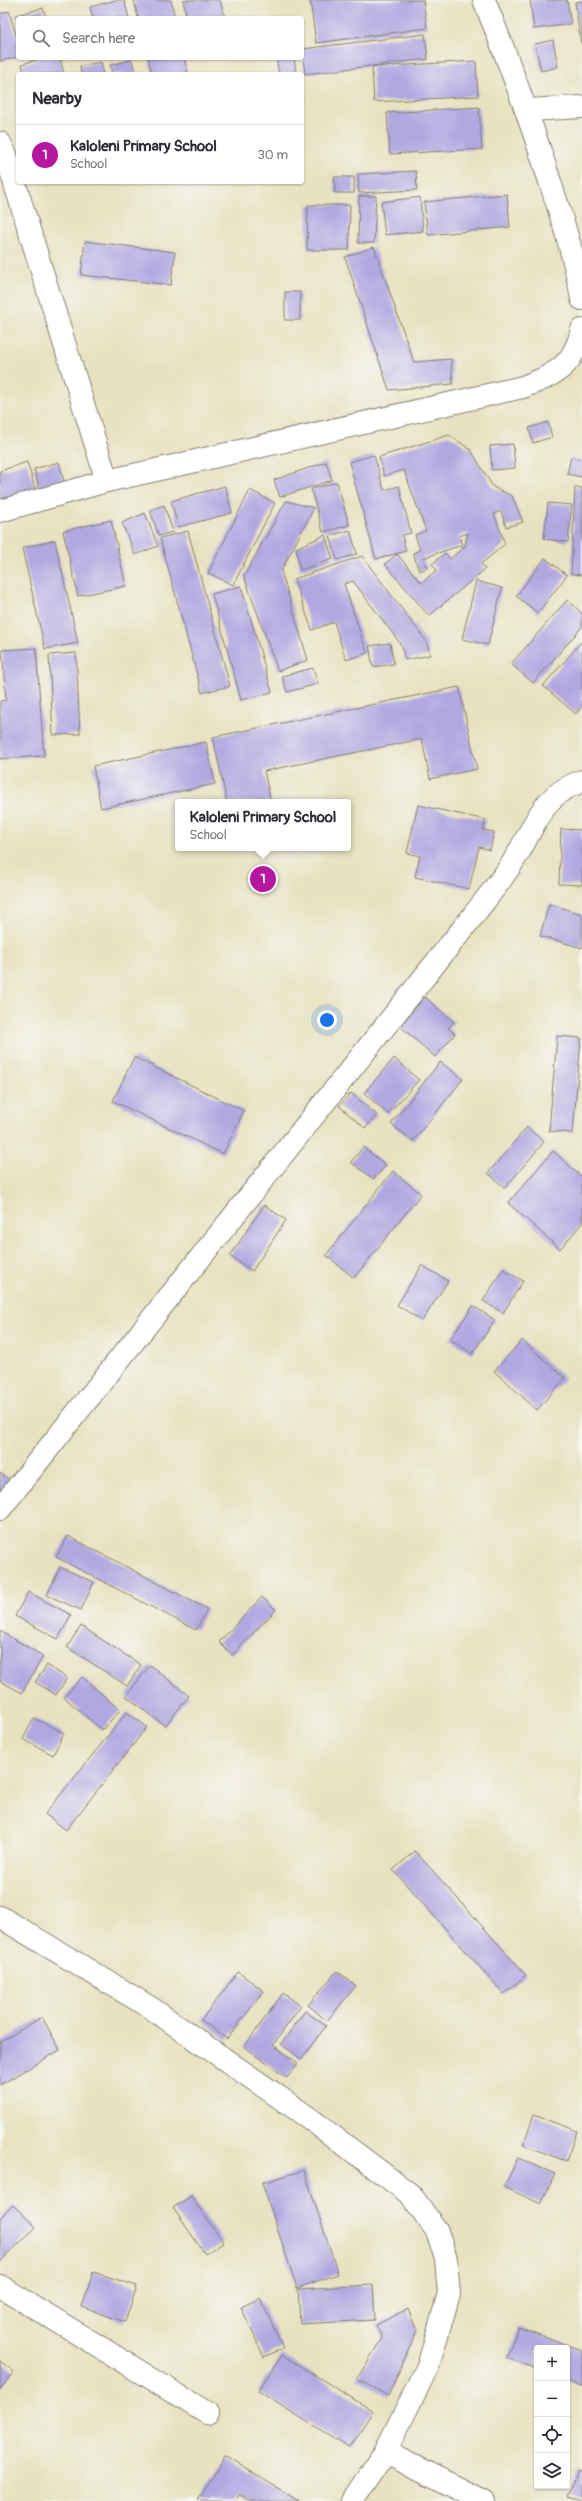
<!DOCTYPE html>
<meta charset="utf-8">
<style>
:root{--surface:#fff;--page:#f7f7f7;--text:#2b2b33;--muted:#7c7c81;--line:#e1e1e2;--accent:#b5179e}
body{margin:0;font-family:Pangolin,sans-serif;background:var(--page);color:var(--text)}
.controls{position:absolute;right:12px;bottom:12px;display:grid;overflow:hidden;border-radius:4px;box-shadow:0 1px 3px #0004}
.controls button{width:36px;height:36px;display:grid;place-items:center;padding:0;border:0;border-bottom:1px solid var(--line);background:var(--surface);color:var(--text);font:20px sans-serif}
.you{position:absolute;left:327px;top:1020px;width:14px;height:14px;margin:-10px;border:3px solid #fff;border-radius:50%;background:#1a73e8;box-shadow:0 0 0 6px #1a73e833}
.badge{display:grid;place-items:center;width:26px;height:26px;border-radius:50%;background:var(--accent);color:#fff;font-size:13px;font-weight:700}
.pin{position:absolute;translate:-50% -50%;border:2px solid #fff;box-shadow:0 1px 4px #0006}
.popup{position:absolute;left:175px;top:799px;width:176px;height:52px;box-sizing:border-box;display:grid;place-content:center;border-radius:4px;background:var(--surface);filter:drop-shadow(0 1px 3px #0005);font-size:13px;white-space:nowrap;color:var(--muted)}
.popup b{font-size:15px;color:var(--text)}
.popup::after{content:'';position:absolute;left:50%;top:100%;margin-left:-8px;border:8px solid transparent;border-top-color:var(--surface)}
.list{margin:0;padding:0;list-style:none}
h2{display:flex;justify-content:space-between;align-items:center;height:52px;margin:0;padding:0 16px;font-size:17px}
h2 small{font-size:13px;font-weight:400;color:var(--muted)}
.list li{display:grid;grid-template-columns:26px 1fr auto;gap:12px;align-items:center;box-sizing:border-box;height:60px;padding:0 16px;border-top:1px solid var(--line)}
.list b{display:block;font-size:15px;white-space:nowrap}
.list p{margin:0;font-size:13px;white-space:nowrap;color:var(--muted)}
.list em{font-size:13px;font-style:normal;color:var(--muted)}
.icon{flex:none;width:22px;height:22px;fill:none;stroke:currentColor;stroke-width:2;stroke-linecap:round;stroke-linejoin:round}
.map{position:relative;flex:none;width:582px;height:2501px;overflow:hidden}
.search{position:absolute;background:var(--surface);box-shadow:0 1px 3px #0004;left:16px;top:16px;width:288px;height:44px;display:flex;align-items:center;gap:10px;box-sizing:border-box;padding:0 14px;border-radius:4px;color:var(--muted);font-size:15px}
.panel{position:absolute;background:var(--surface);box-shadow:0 1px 3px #0004;left:16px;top:72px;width:288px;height:112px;border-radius:4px}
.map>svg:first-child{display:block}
.building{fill:#b1a8e1}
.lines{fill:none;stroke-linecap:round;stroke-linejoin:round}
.minor-casing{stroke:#827f6e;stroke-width:24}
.minor{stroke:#fff;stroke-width:22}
</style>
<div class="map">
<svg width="582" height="2501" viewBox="0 0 582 2501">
<rect width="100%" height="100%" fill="#f6f6f2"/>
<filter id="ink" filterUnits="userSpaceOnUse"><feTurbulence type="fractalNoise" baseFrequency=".025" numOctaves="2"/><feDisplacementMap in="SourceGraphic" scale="8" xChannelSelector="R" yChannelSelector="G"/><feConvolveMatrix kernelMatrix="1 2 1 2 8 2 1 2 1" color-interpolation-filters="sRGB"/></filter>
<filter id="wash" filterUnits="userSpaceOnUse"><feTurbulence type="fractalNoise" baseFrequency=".012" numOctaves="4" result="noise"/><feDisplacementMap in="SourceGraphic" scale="16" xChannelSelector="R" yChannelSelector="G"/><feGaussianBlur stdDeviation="0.9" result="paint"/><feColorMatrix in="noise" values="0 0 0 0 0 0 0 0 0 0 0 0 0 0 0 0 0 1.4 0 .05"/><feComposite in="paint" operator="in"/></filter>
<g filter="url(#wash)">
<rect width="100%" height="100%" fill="#e8e2c0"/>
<g id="blocks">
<g class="building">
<polygon points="116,0 124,0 129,18 93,18 90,7"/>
<polygon points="134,0 171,0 175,18 138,18"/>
<polygon points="183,0 220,0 225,18 187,18"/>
<polygon points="310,0 423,0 427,28 316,43"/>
<polygon points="530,0 567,0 571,24 534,29"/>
<polygon points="582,1 582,43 581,43 575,2"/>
<polygon points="43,8 46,18 17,18 16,15"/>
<polygon points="9,11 18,42 18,57 0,61 0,14"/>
<polygon points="425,34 428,59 305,74 302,49"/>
<polygon points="553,40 558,67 541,71 535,44"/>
<polygon points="44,58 60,58 64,74 24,74 22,64"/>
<polygon points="148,58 184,58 188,74 152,74"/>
<polygon points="276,58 294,58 296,72 279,74"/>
<polygon points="132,60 136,74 112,74 110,65"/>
<polygon points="476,61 478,96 374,102 372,67"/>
<polygon points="101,62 103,74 81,74 80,66"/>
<polygon points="479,107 482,149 390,154 387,113"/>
<polygon points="416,171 417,190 359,193 358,174"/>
<polygon points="334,177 354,177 354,193 335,193"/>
<polygon points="507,194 510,227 428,235 424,202"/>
<polygon points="359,196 376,196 374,243 358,243"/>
<polygon points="420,197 423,231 385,235 381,202"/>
<polygon points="308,205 350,205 349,250 307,250"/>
<polygon points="85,241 175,252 171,285 81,275"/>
<polygon points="374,247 414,362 451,359 453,384 389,390 345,257"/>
<rect x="285" y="292" width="15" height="28"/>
<polygon points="548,422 552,437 533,443 529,428"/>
<polygon points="449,435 471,450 493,487 512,496 523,522 506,527 501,511 494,514 505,544 481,564 485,569 429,616 385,564 397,554 421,583 437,570 432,564 445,553 450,559 465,546 468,533 459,536 462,545 423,558 427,568 419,571 413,553 420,550 415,535 426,531 404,470 384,476 379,457"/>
<polygon points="513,444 515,468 492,470 490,446"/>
<polygon points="374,455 384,490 399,486 411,533 402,535 406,551 376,559 349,462"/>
<polygon points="571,457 582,460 582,477 567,474"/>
<polygon points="27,462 36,491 0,502 0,471"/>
<polygon points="59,462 65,485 40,491 34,469"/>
<polygon points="326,462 332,480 280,497 274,480"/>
<polygon points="337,482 349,525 323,532 311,489"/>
<polygon points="225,486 232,513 178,527 171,501"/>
<polygon points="575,487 582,488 582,575 571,574"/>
<polygon points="250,490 275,503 233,585 208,573"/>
<polygon points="286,501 314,508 281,571 308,660 278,671 244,576"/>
<polygon points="548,503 572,505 568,542 544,539"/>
<polygon points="164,505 173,532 159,536 150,510"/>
<polygon points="145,513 158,546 135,555 122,523"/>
<polygon points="111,520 126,586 78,596 63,531"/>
<polygon points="350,530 357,554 337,560 330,536"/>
<polygon points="188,531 230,686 202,693 160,538"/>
<polygon points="325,535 333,559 300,570 296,548"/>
<polygon points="55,540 78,643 45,649 22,548"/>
<polygon points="362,556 426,641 430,655 405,660 402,646 353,581 344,584 367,653 346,660 334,622 312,630 294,579"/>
<polygon points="545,558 567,575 538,613 516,596"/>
<polygon points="476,581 502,588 488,645 462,639"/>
<polygon points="241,586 272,692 241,700 212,594"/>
<polygon points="567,600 582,613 582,627 533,683 511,664"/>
<polygon points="582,641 582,706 576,714 543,686"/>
<polygon points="390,643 394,664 373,667 369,646"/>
<polygon points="36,648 44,756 0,759 0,701 6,700 2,650"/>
<polygon points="76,653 80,734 53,735 49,655"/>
<polygon points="313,668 318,684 287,692 282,676"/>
<polygon points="459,687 477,769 430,779 422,739 264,771 271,802 227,802 213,737"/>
<polygon points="206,742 215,784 101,808 93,766"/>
<polygon points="418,805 486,820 483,830 494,832 490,850 479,847 469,889 415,877 420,856 407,853"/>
<polygon points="561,829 582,830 582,885 559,884"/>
<polygon points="549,904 582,914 582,948 540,936"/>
<polygon points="425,997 454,1022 448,1028 455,1034 435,1057 400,1026"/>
<polygon points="557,1036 581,1038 573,1133 549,1131"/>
<polygon points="134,1057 244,1111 223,1154 113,1101"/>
<polygon points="394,1058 419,1080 388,1114 364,1093"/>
<polygon points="440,1062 463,1079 413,1141 391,1124"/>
<polygon points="351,1093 377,1115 365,1128 339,1106"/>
<polygon points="527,1127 544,1142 505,1188 488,1173"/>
<polygon points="363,1147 386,1165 373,1179 351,1162"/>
<polygon points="553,1151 582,1177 582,1223 560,1249 508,1203"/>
<polygon points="393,1171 421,1194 354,1278 326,1255"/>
<polygon points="264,1205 286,1220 252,1271 230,1256"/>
<polygon points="422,1265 448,1281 422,1321 397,1305"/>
<polygon points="503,1269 523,1281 503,1313 483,1301"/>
<polygon points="473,1306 495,1320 472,1354 450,1339"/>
<polygon points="522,1340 565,1378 537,1410 494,1371"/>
<polygon points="0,1473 12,1481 0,1499"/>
<polygon points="68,1536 207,1609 196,1630 56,1557"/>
<polygon points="60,1567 94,1582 81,1610 47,1595"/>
<polygon points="28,1592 71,1615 58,1639 15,1616"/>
<polygon points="262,1597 276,1610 232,1655 219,1642"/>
<polygon points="81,1626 141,1665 127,1686 67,1647"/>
<polygon points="0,1631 43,1656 22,1693 0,1681"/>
<polygon points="47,1665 67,1678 56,1695 35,1682"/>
<polygon points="150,1665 189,1696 165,1726 126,1696"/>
<polygon points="82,1677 120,1710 102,1730 64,1697"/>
<polygon points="127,1712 147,1727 66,1830 45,1814"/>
<polygon points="34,1718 64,1733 53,1755 23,1739"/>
<polygon points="415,1851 526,1975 504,1994 393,1870"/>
<polygon points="337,1971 356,1986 327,2021 308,2005"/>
<polygon points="238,1972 264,1991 227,2039 201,2020"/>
<polygon points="283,1993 301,2006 273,2045 298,2063 287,2078 244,2047"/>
<polygon points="305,2011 326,2026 301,2059 281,2044"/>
<polygon points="42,2017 60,2050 0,2085 0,2042"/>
<polygon points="534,2115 577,2131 566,2161 523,2145"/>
<polygon points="518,2158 555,2174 541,2204 504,2187"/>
<polygon points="304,2170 338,2274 297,2288 262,2183"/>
<polygon points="191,2196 223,2242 205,2254 173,2208"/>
<polygon points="13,2205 36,2227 0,2262 0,2218"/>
<polygon points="93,2272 137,2286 125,2322 82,2307"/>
<polygon points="373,2285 375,2320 300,2324 298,2289"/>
<polygon points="260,2298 283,2348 264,2357 241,2307"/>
<polygon points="408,2309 417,2331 388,2396 357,2379 382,2338 376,2325"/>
<polygon points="518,2327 582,2350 582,2386 567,2381 567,2348 537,2348 537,2369 507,2358"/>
<polygon points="282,2355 373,2411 349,2448 258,2391"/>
<polygon points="0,2361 14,2372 0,2391"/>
<polygon points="225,2456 299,2501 250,2501 239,2494 235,2501 198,2501"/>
<polygon points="578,2470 582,2471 582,2499 569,2495"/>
</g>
</g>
</g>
<g filter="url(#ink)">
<use href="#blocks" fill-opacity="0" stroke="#827f6e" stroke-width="1"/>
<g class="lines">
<defs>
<g id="minor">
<path d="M484,0C509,62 532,124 552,188C564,224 576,262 582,299"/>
<polyline points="528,110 582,107"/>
<polyline points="0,143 6,155 107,481"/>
<path d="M0,511L107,481L523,387C556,374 573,367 582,330"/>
<path d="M0,1509L469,921C485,900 503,879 516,857C536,824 541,795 582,781"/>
<polyline points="0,1917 151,2008 309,2118 411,2195 437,2231 446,2259 449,2294 440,2325 428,2366 385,2452 352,2501"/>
<polyline points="0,2286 207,2413"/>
<polyline points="385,2452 484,2501"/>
</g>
</defs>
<use href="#minor" class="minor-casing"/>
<use href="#minor" class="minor"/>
</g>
</g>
</svg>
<div class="controls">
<button>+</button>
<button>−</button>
<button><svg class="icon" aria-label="locate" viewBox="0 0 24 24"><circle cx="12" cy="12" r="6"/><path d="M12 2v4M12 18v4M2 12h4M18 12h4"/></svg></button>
<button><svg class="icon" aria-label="layers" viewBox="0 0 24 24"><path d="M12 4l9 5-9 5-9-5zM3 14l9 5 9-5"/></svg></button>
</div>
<div class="you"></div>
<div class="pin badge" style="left:263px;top:879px">1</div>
<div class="popup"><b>Kaloleni Primary School</b>School</div>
<div class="search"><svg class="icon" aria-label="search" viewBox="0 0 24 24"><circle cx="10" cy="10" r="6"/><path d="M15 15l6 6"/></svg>Search here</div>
<section class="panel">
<h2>Nearby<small></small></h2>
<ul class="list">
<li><span class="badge">1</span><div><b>Kaloleni Primary School</b><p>School</p></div><em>30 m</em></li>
</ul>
</section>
</div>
